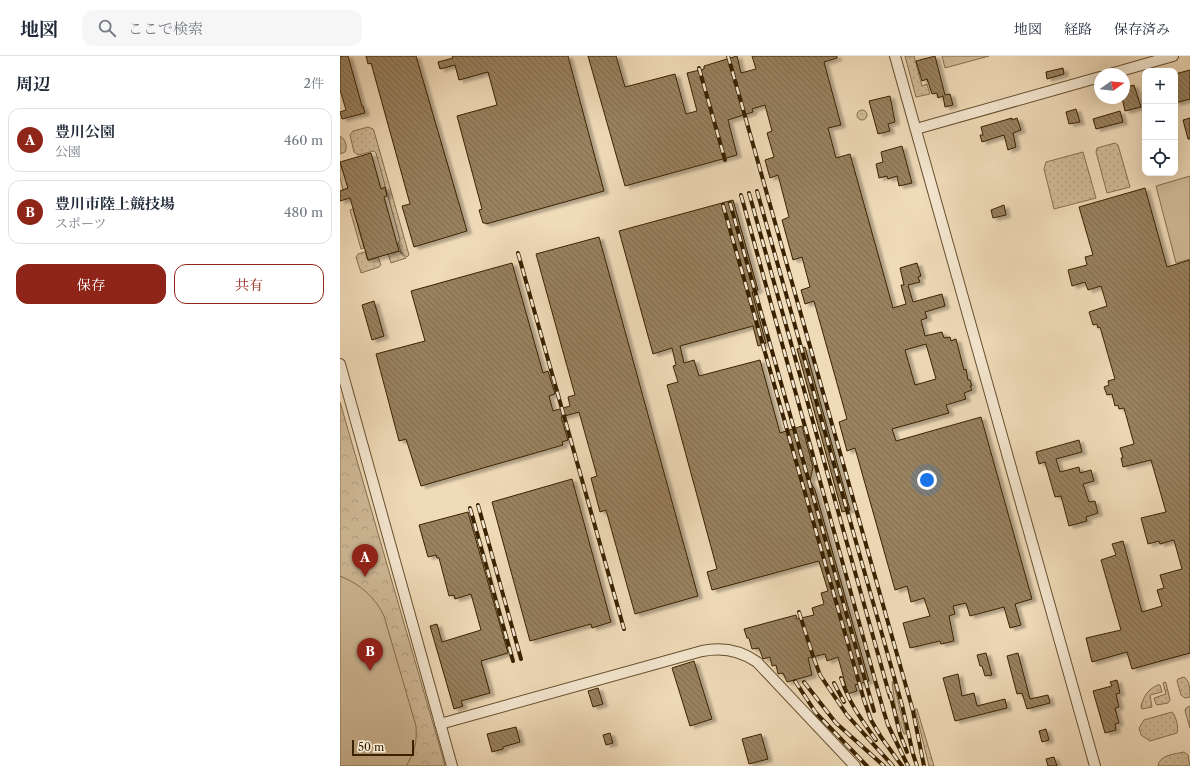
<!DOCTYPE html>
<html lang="ja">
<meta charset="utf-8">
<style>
:root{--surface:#fff;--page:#f6f6f7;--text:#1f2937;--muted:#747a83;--line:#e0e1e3;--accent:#8f2418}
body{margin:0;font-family:"Libre Caslon Text","Noto Serif JP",serif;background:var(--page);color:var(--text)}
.controls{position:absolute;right:12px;top:12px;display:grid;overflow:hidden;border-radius:8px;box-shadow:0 4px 16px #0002}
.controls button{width:36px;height:36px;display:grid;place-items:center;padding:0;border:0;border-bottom:1px solid var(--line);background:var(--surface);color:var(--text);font:20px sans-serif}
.compass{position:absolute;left:754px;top:12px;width:36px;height:36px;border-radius:50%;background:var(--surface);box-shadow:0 4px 16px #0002;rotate:75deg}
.scale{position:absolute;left:12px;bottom:10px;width:62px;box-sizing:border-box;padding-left:4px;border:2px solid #3a2200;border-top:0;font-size:11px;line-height:14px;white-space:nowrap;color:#3a2200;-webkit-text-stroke:3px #f5e8d2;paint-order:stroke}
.you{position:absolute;left:587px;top:424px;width:14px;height:14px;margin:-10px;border:3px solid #fff;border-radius:50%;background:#1a73e8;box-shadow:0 0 0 6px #1a73e833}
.badge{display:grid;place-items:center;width:26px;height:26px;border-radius:50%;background:var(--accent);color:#fff;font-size:13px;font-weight:700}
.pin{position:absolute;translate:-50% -33px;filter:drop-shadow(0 1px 2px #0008)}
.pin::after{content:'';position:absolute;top:21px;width:14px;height:12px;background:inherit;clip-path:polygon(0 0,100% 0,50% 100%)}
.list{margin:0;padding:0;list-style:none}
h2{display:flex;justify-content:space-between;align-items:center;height:52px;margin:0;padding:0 16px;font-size:17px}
h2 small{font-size:13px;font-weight:400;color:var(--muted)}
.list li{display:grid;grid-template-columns:26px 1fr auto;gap:12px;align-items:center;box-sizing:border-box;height:64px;margin:0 8px 8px;padding:0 8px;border:1px solid var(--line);border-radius:12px}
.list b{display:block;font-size:15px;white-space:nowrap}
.list p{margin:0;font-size:13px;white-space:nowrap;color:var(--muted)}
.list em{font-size:13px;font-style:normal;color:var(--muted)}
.actions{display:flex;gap:8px;padding:12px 16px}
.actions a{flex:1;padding:9px 0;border:1px solid var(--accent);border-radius:12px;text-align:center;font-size:14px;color:var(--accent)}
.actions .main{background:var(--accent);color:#fff}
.icon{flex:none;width:22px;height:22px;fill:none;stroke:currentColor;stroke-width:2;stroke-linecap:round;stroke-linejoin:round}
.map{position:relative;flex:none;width:850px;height:710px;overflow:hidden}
header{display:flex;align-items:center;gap:24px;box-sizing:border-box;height:56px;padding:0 20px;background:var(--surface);border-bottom:1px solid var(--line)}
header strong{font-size:19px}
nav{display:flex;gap:22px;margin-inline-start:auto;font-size:14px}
.search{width:280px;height:36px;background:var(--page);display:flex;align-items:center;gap:10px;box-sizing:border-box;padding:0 14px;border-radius:12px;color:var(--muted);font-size:15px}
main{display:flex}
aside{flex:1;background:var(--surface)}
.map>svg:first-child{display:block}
.grass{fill:url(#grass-dots);stroke:#866f4d}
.forest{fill:url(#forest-crowns);stroke:#866f4d}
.pitch{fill:#d1bc9a;stroke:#866f4d}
.building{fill:url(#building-back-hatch);stroke:#3a2200;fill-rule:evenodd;filter:url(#shadow)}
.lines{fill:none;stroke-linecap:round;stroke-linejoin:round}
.tertiary-casing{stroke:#68502e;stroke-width:12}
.tertiary{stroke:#f5e8d2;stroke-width:10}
.rail-casing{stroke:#3a2200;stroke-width:4}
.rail{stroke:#f5e8d2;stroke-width:2.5;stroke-dasharray:8;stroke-linecap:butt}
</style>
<header>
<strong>地図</strong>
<div class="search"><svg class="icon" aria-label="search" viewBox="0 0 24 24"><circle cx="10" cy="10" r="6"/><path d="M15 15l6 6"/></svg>ここで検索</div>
<nav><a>地図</a><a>経路</a><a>保存済み</a></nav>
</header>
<main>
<aside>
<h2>周辺<small>2件</small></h2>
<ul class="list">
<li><span class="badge">A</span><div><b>豊川公園</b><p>公園</p></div><em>460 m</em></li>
<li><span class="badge">B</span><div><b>豊川市陸上競技場</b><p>スポーツ</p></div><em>480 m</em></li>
</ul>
<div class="actions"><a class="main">保存</a><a>共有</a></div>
</aside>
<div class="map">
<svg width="850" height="710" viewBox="0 0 850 710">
<defs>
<pattern id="grass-dots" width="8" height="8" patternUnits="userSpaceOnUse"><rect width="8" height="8" fill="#d1bc9a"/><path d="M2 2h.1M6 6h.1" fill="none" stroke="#b4a183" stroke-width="1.8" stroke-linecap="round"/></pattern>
<pattern id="forest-crowns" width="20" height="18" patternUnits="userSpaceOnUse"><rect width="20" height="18" fill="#d1bc9a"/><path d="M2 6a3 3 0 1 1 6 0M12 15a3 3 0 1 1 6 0" fill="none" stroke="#b4a183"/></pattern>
<pattern id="building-back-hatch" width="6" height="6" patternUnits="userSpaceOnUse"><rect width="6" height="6" fill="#998260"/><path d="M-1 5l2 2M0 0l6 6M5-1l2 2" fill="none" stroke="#7e6a4d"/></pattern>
<filter id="shadow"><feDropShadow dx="4.5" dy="2.5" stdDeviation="1" flood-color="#0004"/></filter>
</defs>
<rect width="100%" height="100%" fill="#f0dbb9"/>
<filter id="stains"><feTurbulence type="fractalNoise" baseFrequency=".005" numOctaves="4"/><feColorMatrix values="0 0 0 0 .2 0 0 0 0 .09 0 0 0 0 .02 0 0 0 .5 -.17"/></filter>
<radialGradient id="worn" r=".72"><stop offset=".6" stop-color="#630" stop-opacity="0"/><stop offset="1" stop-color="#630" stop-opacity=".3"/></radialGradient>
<g class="grass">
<polygon points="565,0 574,0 582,30 587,28 590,38 576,41"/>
<circle cx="522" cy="59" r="5"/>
<polygon points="28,71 33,73 34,75 69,199 67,201 61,196 58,187 60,184 36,97 34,95 18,99 14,96 10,79 13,75"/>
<path d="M0,80C5,83 8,90 5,96L0,98Z"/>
<polygon points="775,87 778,89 790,131 767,137 756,96 757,92"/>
<polygon points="743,96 756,142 714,153 704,113 706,106"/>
<polygon points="0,106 8,132 3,134 0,122"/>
<polygon points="13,153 24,192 21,193 10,154"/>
<polygon points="59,195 66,202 51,207 48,198"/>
<polygon points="25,196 28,205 38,201 41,209 39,211 21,217 16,201 18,198"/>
<path d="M844,621C850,625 850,634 850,641L845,642L841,639L837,625L838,623Z"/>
<polygon points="553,625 566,678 564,678 556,655 552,626"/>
<polygon points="823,627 825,626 826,627 830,644 828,647 817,649 816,648 814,642 826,638"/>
<path d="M818,629H820L822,636L810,639L812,651L802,653L801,650C804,640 808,633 818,629Z"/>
<polygon points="850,650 850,672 845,655 846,652"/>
<polygon points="575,653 577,653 594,710 589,710"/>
<path d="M832,656C836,660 839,672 837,677L810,685L801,679L799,672L804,664Z"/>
<path d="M844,696L848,699L850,710H818C819,699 835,698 844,696Z"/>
</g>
<polygon class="forest" points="0,346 101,695 105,710 0,710"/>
<g class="pitch">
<polygon points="602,0 649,0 605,12"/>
<polygon points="850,120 850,203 836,207 816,130"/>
<path d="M0,520C20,528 35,541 44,560L76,670C77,687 75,696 66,710H0Z"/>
</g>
<g class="building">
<polygon points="3,0 8,0 22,50 23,50 25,57 2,63 0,56 6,54 0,34 0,1"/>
<polygon points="26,0 76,0 127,175 74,191 62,150 70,148 31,7 28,8"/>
<polygon points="112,0 228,0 264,135 146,168 146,167 143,167 139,154 142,153 117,60 157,49 148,16 119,24 115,9 100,13 98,6 113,2"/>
<path d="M248,0H276L285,31L335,18L346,58L357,55L347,17L364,13V10L397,0L401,17L416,13L412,0H497V2L484,6L501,69L488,72L496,102L510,98L553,252L566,248L561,229H564L560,212L577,207L581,220L578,221L580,226L568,229L573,246L602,238L605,250L585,256L587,262L581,264L585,280L602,276L604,282L610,281L611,285L616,283L624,314L626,313L628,324H630L632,330H630L632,334L624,337L626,343L606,349L609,357L552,373L556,385L641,361L692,543L675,548L681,569L670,572L664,551L630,560L626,547L613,550L615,558L609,560L614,585L601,588L600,585L570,592L563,567L590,560L584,542L571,546L567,530L555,534L515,392L507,395L499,366L507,363L474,245L465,248L461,234L470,231L462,201L453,204L442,164L449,161L438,119L430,122L425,104L434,101L427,77L432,75L425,49L412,53L413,56L388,64L397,99L285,130ZM586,288L596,323L575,329L565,294Z"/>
<polygon points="595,0 605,39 610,38 613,49 605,51 603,40 598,42 597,37 592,38 587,23 582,25 576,5"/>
<polygon points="723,12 724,18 707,23 706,16"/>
<polygon points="850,14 850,43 835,47 835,18"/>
<polygon points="794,29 801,51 785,55 782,42 784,42 784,32"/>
<polygon points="550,40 555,66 548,68 550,75 538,78 529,45"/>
<polygon points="736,53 740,66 729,68 726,56"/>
<polygon points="780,55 783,66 756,73 753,63"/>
<polygon points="672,62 672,64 677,62 681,74 673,77 676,91 668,94 664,79 642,86 640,79 643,79 641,71"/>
<polygon points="850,62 850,83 848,83 843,64"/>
<polygon points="562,90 572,127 559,130 557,120 548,123 547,120 539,122 536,108 543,106 541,96"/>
<polygon points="31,97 41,133 45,131 47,140 44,141 59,195 28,204 10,142 0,145 0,135 8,132 0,106"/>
<polygon points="805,132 827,211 850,204 850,597 792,613 787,596 752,606 746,582 781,574 761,504 776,499 772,488 783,485 802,556 822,550 817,534 824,532 820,519 842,513 834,484 820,488 819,485 808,488 801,462 826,456 811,404 783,411 781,402 783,402 780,392 794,388 784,352 779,353 778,349 775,350 772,338 767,339 764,331 769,329 768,325 775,323 760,271 758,272 757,268 753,269 749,256 767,250 761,230 748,234 745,226 732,230 728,214 747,209 745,201 753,199 739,151"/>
<polygon points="393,144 418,234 412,236 426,287 418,290 413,270 340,290 344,307 354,304 359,320 420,304 440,377 462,370 473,411 470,425 475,434 529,625 515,629 517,635 508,638 498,601 487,605 485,598 468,602 472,619 447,626 443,617 438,618 436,609 432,610 430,601 423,603 419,592 412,593 409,582 407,582 404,573 456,559 457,563 474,559 472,552 484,548 481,537 488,535 479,505 372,534 367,516 377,513 327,329 338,326 333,310 336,309 332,292 313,298 279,175"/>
<polygon points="664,149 666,159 653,162 651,154"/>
<polygon points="259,181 358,540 295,558 266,454 260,456 251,422 257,420 239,356 221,361 228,384 222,386 223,389 81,430 66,383 59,385 36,298 85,285 71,235 172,207 203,317 208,315 215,338 209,340 213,355 230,350 228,341 235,339 196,198"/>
<polygon points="34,245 44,280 32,284 22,249"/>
<polygon points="465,291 510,454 502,456 457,293"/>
<polygon points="739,384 742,396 716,403 720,416 739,411 740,417 751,414 754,425 743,428 749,446 755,445 758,457 746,461 747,465 729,470 721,440 715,441 705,406 699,408 696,396"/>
<polygon points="232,423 271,566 252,572 251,568 190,585 152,446"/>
<polygon points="128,456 168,597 141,605 150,637 121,645 123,650 114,653 90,570 97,568 102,586 141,574 131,538 115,543 114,539 109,540 99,502 97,502 96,499 88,501 79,469"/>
<polygon points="646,597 652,619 645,620 642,610 640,610 637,599"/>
<polygon points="678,597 690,643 708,639 710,647 687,653 682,637 677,638 667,600"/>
<polygon points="354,605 372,663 350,670 332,612"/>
<polygon points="618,618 622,640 634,637 637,650 665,643 667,652 615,665 603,622"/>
<polygon points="777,624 780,637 776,638 779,651 775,652 779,667 775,668 776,674 765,677 753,635 772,630 770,626"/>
<polygon points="258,632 263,648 253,651 248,635"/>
<polygon points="176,671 180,686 163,691 163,693 152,696 147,678"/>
<polygon points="706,673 709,684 702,686 699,675"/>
<polygon points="270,677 273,687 266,689 263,679"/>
<polygon points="421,678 428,703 409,708 402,683"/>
<polygon points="714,701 717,710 708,710 706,703"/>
</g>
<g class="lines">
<defs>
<g id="tertiary">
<polyline points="555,0 755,710"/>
<polyline points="770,18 833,0"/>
<polyline points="576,73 760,21"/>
<polyline points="0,308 112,710"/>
<path d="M100,668L362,595C382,591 400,594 417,606L515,710"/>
</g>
</defs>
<use href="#tertiary" class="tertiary-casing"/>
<use href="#tertiary" class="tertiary"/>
<defs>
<g id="rail">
<polyline points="388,0 573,655 584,710"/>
<polyline points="359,12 385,104"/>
<polyline points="417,135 562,649 573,698 577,710"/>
<polyline points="409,137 550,641"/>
<polyline points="401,139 543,653 548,669 568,710"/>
<polyline points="390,147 534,655"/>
<polyline points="383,149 524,644 531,664 541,681 562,710"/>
<polyline points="178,197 284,573"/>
<polyline points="138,449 181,603"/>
<polyline points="130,452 173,605"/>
<polyline points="459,556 473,600 480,619 507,659 553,710"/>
<path d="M501,622C509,647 521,663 536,684"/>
<polyline points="455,625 476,657 527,710"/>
<polyline points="464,626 496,667 544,710"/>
<polyline points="494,627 504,646"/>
<polyline points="550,637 560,678 567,696"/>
</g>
</defs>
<use href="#rail" class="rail-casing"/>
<use href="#rail" class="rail"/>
</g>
<rect width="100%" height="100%" filter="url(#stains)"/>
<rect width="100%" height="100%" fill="url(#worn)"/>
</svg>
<div class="controls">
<button>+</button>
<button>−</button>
<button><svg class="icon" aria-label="locate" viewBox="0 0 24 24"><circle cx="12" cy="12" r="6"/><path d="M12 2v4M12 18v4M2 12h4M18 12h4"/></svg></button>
</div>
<svg class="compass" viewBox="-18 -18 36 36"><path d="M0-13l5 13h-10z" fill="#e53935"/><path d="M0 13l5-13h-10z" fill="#747a83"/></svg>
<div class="scale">50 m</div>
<div class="you"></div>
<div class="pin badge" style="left:25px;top:521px">A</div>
<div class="pin badge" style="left:30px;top:615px">B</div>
</div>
</main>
